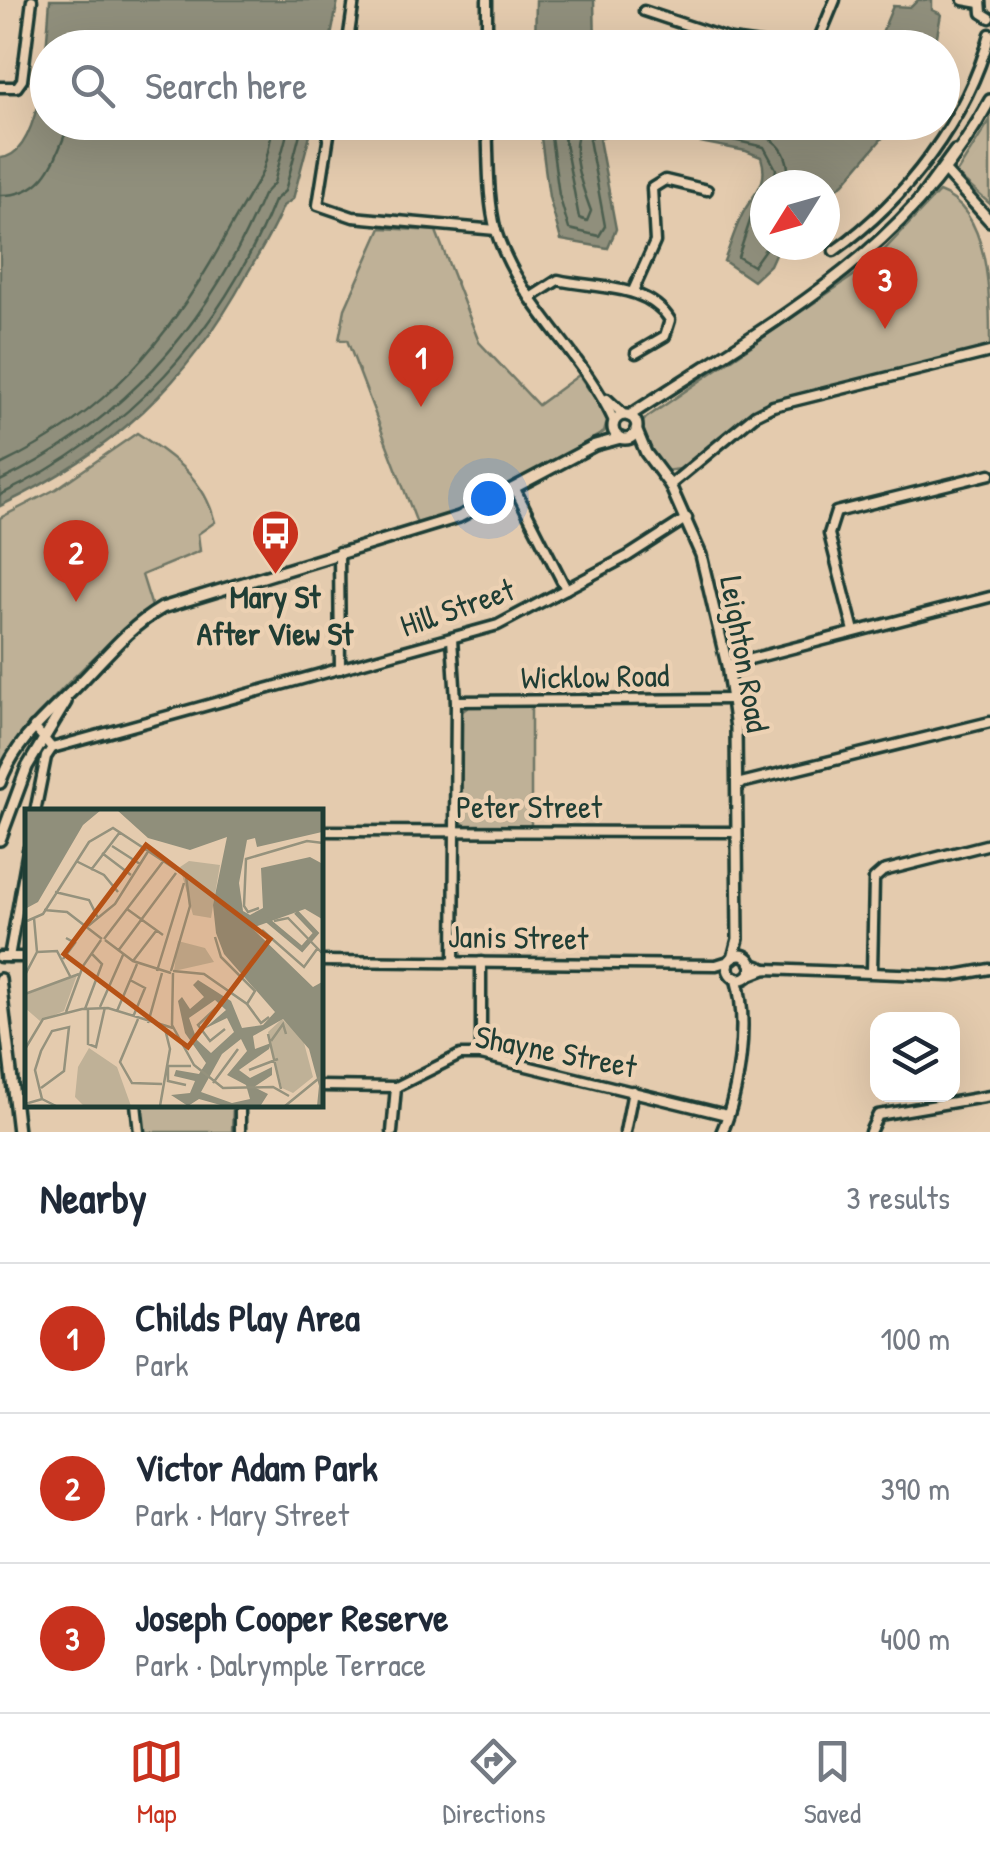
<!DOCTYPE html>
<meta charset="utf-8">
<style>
:root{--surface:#fff;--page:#f6f6f7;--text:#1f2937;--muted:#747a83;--line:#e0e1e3;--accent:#c8321e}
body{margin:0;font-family:"Patrick Hand",sans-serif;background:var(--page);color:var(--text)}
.controls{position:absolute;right:30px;bottom:30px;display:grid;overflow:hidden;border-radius:20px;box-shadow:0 10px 40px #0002}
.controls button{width:90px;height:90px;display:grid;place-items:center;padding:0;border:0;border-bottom:2px solid var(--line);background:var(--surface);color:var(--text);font:50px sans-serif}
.compass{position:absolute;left:750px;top:170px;width:90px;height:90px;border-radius:50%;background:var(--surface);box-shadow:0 10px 40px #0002;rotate:233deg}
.you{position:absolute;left:488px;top:498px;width:35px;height:35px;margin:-25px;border:8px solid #fff;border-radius:50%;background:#1a73e8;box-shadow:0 0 0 15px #1a73e833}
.badge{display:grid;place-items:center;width:65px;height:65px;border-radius:50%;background:var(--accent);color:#fff;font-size:32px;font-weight:700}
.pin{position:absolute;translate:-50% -82px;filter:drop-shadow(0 2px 5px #0008)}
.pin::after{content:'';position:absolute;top:52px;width:35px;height:30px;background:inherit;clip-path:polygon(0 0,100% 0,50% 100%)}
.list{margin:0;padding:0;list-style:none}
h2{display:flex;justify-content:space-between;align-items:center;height:130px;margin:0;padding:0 40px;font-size:42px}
h2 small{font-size:32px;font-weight:400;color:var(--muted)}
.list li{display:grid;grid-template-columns:65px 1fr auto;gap:30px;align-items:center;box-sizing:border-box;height:150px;padding:0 40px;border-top:2px solid var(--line)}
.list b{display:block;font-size:38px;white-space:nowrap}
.list p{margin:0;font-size:32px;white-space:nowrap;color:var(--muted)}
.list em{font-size:32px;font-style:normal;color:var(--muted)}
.icon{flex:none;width:55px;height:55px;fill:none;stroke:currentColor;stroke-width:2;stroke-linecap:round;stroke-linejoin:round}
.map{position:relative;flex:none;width:990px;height:1132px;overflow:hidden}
.search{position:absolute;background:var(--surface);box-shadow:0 10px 40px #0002;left:30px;right:30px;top:30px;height:110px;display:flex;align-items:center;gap:25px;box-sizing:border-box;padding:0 35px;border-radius:55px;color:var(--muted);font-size:38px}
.sheet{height:580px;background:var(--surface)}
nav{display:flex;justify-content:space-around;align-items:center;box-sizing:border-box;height:140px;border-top:2px solid var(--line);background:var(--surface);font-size:28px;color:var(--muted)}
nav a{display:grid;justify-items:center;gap:5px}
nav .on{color:var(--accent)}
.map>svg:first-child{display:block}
.green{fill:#bfb197;stroke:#6f7766;stroke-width:2.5}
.water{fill:#908f7b;stroke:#636e5f;stroke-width:2.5}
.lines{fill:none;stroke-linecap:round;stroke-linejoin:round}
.shore{stroke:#4c5e50;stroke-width:2.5}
.minor-casing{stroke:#1f3d34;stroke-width:15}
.tertiary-casing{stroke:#1f3d34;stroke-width:16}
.minor{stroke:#ecd1b3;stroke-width:8}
.tertiary{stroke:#ecd1b3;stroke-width:9}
.labels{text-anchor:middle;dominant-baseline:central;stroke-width:9;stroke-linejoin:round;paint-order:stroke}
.poi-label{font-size:32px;font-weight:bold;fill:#1f3d34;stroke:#ecd1b3}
.street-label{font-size:32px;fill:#1f3d34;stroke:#ecd1b3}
.inset-river{fill:none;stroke:#908f7b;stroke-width:5}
.inset-road{fill:none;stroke:#95927d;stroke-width:2.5}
.view{fill:#b65216;fill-opacity:0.15;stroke:#b65216;stroke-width:5}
.inset-edge{fill:none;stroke:#1f3d34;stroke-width:5}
</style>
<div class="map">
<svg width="990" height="1132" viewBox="0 0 990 1132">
<rect width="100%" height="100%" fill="#e4cbae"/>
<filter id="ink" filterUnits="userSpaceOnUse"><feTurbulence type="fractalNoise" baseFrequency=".01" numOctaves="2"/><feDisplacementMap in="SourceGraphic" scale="20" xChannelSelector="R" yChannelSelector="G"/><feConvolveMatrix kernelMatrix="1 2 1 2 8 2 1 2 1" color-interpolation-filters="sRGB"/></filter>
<g filter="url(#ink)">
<g class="green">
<polygon points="990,120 990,204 956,174"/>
<path d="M939,192C990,210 990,294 990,347L767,403L681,469L664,471L642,441L639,427L646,418L872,263Z"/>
<polygon points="381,228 436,231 479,342 538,405 579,375 608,418 604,432 473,507 418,526 347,340 339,340 345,309"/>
<path d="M137,433C174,458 204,478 215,522L198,534L200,551L142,575L152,607C102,647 30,714 0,771V518L56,489Z"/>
<polygon points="471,705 531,706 531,826 466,826 459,820 460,713"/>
<polygon points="142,1105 233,1105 232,1132 144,1132"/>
</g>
<g class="water">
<path d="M50,0H338L329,47L48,48V122L313,123L293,199L283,206C274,230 260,252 247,274C187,384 113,452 0,506V158C44,157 47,33 50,0Z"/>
<polygon points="536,0 594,0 595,47 535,47"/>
<polygon points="918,0 932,0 932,10 941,14 935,47 876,47 893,6 911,7"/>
<path d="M806,123L813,128L823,123H895L844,183L825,198V185H765V245H779L770,265L753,281L724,261C730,246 735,229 742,215C753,192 770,186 761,157L746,151L629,128L599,139L616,229L608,248L561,240L549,197L539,123Z"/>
</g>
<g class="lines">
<g class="shore">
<polyline points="549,122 559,195 569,229 599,236 605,226 589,139 608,122"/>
<path d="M561,122L579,218L587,221L591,211C582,186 566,147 584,122"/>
<polyline points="653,122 764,147 776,169 773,185"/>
<path d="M718,122C753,129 798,138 786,185"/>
<path d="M0,195C47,196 55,158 70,122"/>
<polyline points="765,201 751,218 738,257 753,266 768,245"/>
<path d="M0,465C106,414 167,342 223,241C235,218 249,196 261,175C268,160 270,138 274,122"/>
<path d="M0,481C125,421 210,323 263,195L274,183L290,122"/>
<path d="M0,495C126,435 222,333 274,201L285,191L303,122"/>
</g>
<defs>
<g id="minor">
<polyline points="487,0 487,48"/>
<polyline points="963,0 980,3"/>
<polyline points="981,0 982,13 990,18"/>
<polyline points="644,11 731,40 789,48"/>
<polyline points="347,48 354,0"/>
<polyline points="811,48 818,41 835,0"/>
<polyline points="0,87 17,87 22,80 32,0"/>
<polyline points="331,122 318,205 353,217 496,230"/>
<path d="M487,122C489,157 487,197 496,231C519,304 583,353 614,421"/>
<path d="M834,251C906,200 967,119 990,34"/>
<polyline points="633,291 655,242 652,188 665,180 707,190"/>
<path d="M530,298L558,280C596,289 647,283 670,320L665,336L636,353"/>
<polyline points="607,399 624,415"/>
<polyline points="670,485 755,415 773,406 990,352"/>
<polyline points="515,489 566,589"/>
<polyline points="339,552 340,669"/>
<polyline points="854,631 829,534 836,512 990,474"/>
<polyline points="452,639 456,701 454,962"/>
<polyline points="727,665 990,597"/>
<polyline points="456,701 734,699"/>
<polyline points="34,727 52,748 46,757 35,812"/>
<polyline points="52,748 498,625 628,556 687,518"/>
<polyline points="737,784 990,722"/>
<polyline points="320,831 737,832"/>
<polyline points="0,957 28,957"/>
<polyline points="9,957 28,850"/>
<polyline points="320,961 716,965 729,961"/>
<polyline points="481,962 481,1055"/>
<polyline points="750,963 766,969"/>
<polyline points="872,972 874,879 883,871 990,844"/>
<polyline points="748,976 766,969 950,976 990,969"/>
<polyline points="320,1086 396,1087 460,1055 481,1055 727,1115"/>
<polyline points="136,1104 139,1132"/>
<polyline points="240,1132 240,1104"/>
<polyline points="392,1132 396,1087"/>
<polyline points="625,1132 633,1091"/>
<polyline points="870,1132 878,1115 990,1096"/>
</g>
<g id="tertiary">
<polyline points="943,169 990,221"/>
<polyline points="920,199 955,151"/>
<circle cx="625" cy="427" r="12"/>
<path d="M629,416C770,322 906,256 990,100"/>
<polyline points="636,429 646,453 670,485 701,555 727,665 736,728 738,939 733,958"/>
<path d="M0,783C15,741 46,717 76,687C105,658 126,629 162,608L459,517L595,445L621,438"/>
<polyline points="0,840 27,767 66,702"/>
<circle cx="740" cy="967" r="12"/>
<polyline points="0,979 18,1132"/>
<path d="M722,1132C739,1092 749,1022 736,978"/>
</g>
</defs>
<use href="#minor" class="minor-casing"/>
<use href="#tertiary" class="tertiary-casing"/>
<use href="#minor" class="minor"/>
<use href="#tertiary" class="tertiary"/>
</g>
</g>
<defs>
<symbol id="bus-pin" viewBox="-11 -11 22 30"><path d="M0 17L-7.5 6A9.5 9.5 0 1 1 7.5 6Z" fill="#c8321e" stroke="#ecd1b3"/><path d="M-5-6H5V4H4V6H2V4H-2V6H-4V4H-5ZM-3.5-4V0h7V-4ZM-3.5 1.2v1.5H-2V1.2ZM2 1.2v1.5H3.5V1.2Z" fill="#fff"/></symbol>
</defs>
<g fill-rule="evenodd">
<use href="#bus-pin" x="248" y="506" width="55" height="75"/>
</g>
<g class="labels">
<g class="poi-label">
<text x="275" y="596">Mary St<tspan x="275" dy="37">After View St</tspan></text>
</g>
<g class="street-label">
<text transform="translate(457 607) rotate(-19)">Hill Street</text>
<text transform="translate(745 654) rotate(80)">Leighton Road</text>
<text transform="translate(595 676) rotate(-1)">Wicklow Road</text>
<text x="529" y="806">Peter Street</text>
<text transform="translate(518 937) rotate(1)">Janis Street</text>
<text transform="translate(556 1051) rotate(11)">Shayne Street</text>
</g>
</g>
<g transform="translate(25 809)">
<rect width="298" height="298" fill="#e4cbae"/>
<path d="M164,52L195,56L186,109L168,106L155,58ZM153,132L180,139L189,153L149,162ZM52,166L39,202L15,212L0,199V186ZM257,210L278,230L288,268L268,284L257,279L243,223ZM64,239L92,258L106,297H59L50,288L53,258Z" fill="#bfb197"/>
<path d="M0,1H76L58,16L13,93L0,100ZM92,1H297V23L232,38L230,29L222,31L214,74L218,102L225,106L238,99L236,59L285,48L296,54L297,110L280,100L227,119L288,178L297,173V297H292L294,277L284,240L258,210L228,227L230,240L246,234L244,240L214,261L225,269L247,258V266L229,278L243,285L236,296L245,297H199L174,290L163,297L146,286L165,284L170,272L149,267L151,261L174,265L181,254L160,224L153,192L157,188L165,200L179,188L168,176L173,171L206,192L217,219L238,216L250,203L199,145L191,124L188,96L202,28L165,41L123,29ZM190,191L201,201L179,220L202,209L209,223L186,244L172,231L164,209ZM216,230L222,242L202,266L221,276L225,290L207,294L176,283L197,245Z" fill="#908f7b" fill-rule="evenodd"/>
<path class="inset-river" d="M241,110L277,140L291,124L271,103"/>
<path class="inset-road" d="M87,37L115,55M77,44L106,66M51,52L79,66L93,83M66,61L95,23M30,83L64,91L73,109M234,99L223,103L219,97L221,50L282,32L298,34M102,100L138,126M19,101L42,103L77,130M2,112L18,105L64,33L88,19L161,67L165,97L146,162M249,112L263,109L298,145M63,117L90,95L124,41M237,121L279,158L292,140M190,128L196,148L230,182L222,195M79,130L140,50M80,131L108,152L146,164M93,142L151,64M12,143L32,142L45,167M38,150L50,134L41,129M108,152L131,122M132,162L159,74M148,162L179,165L222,195L236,214L244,208M148,164L147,216L169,256L198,279L248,278L264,287M0,166L12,143L9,109M105,171L120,179L108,208M0,185L54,165M75,198L98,146M191,199L173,216L185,232L200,220M60,200L77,155L67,145M63,201V235L71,238L80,198M92,202L112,155M41,203L58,157L76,131M113,210L95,253L107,274L137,275M123,214L137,164M243,225L256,280M246,232L258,215L261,225M0,240L18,210L57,200L83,199L148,219M224,261L253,250M188,274L213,240M161,276L143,272V257H166M16,279L39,262L44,218L27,222L16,242L10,261L17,290M0,295L17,290L31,297M135,297L145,240L140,220M260,297L298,266"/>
<path class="view" d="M121,36L245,130L163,238L39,145Z"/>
<rect width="298" height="298" class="inset-edge"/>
</g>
</svg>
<div class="controls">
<button><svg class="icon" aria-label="layers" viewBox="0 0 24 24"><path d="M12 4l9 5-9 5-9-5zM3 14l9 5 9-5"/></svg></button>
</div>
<svg class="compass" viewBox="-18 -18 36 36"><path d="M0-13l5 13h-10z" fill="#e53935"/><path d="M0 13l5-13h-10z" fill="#747a83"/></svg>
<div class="you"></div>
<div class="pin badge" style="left:421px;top:407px">1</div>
<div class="pin badge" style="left:76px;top:602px">2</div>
<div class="pin badge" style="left:885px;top:329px">3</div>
<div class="search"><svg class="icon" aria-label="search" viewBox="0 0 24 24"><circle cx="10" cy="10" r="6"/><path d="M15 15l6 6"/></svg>Search here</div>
</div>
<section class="sheet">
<h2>Nearby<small>3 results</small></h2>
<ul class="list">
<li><span class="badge">1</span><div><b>Childs Play Area</b><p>Park</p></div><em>100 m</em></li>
<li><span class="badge">2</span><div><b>Victor Adam Park</b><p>Park · Mary Street</p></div><em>390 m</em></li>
<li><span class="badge">3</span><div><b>Joseph Cooper Reserve</b><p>Park · Dalrymple Terrace</p></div><em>400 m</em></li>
</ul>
</section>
<nav>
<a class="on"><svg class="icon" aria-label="map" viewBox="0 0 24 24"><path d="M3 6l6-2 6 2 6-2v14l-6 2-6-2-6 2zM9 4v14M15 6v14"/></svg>Map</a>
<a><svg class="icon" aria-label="directions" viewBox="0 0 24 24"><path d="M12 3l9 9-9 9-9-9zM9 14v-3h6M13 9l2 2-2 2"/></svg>Directions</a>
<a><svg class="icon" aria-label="saved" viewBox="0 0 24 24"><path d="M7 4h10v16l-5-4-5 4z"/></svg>Saved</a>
</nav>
